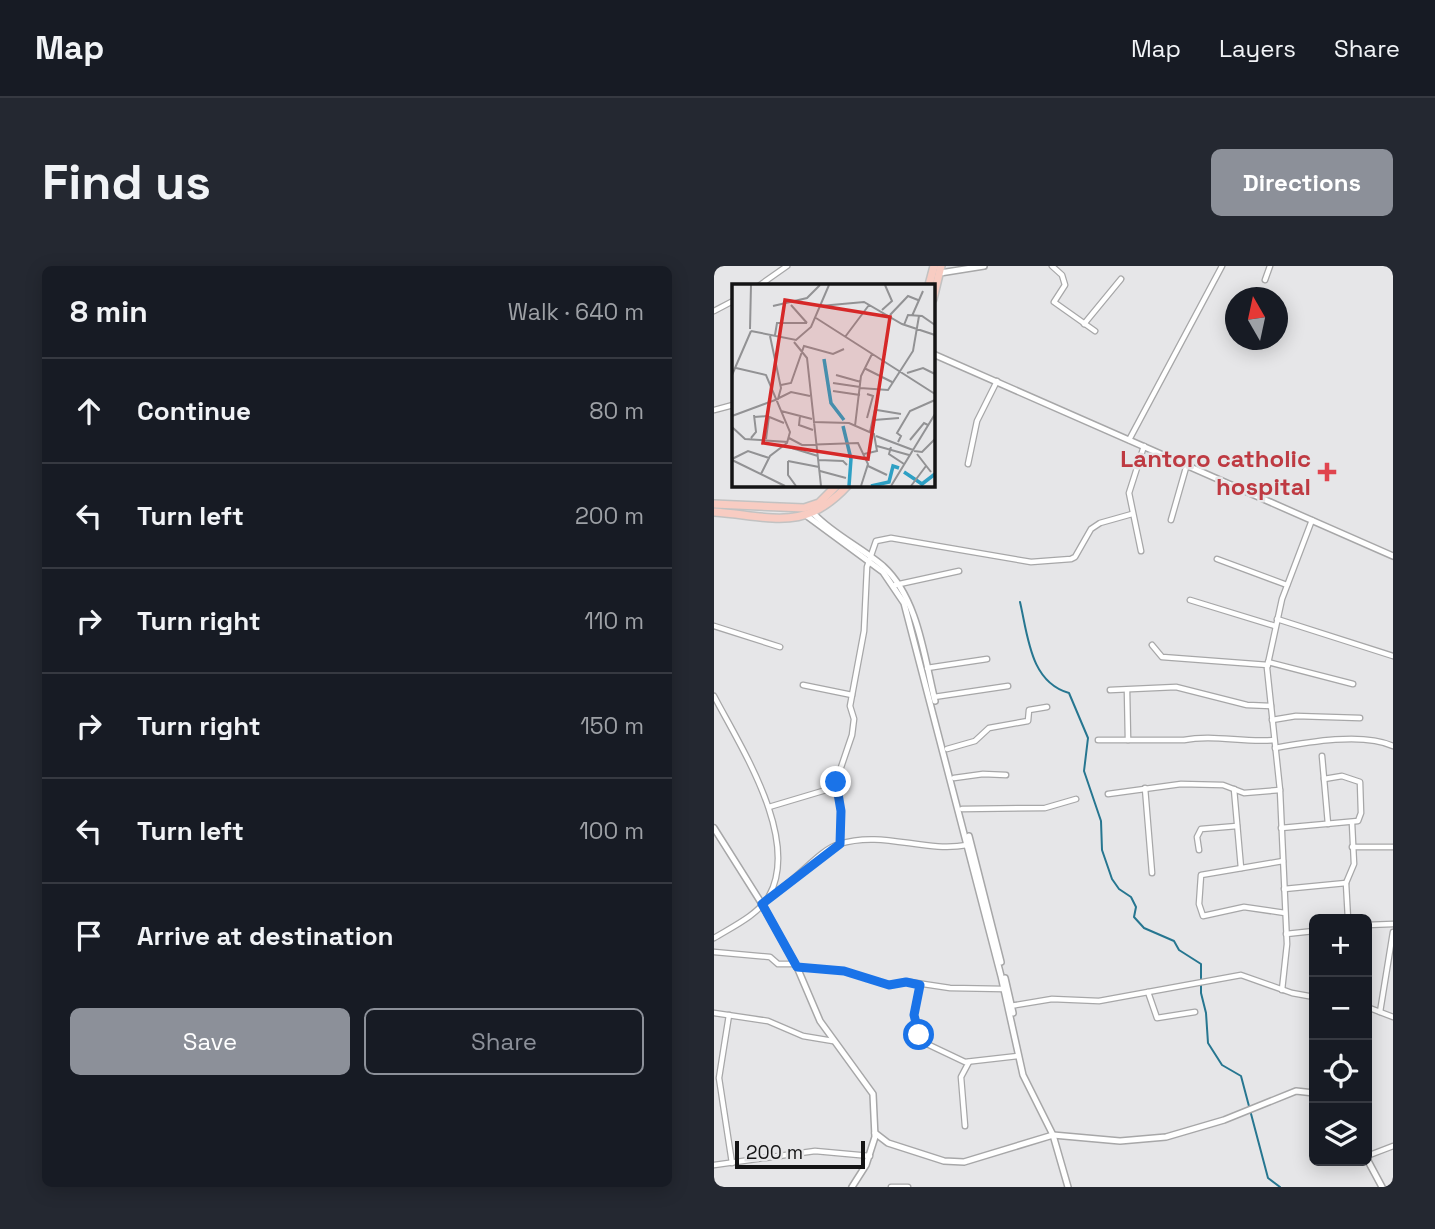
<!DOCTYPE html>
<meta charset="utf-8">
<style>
:root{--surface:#171b24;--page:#242831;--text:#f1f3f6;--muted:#9ea1a6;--line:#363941;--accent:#8c9099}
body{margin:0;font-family:"Space Grotesk",sans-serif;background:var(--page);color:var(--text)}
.controls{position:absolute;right:21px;bottom:21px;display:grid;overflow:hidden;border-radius:10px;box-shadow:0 4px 18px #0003}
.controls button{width:63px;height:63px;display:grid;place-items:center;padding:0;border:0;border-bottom:2px solid var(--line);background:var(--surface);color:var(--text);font:35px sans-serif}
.compass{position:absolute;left:511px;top:21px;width:63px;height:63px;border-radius:50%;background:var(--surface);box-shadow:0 4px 18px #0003;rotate:351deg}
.scale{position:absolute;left:21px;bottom:18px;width:130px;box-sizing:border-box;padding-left:7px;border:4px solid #141415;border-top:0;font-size:19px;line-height:24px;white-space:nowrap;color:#141415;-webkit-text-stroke:5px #e6e6e8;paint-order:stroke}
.stop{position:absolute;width:21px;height:21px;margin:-16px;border:5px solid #1a73e8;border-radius:50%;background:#fff}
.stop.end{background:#1a73e8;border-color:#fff;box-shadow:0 2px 7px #0008}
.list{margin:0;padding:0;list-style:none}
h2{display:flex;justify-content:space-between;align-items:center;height:91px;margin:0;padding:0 28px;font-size:30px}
h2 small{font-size:23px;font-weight:400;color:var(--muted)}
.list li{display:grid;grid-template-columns:46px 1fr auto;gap:21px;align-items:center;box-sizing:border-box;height:105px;padding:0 28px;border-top:2px solid var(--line)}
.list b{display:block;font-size:26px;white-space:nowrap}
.list em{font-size:23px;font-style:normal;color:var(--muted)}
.actions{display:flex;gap:14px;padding:21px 28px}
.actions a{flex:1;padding:16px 0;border:2px solid var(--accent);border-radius:10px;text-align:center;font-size:24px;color:var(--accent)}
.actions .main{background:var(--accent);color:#fff}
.icon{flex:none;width:38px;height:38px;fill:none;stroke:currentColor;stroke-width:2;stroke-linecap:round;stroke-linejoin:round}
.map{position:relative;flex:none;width:679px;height:921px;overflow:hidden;border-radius:10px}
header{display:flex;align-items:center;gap:42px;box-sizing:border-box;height:98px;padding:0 35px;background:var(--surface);border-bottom:2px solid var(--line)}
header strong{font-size:33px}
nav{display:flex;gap:38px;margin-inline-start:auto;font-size:24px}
.intro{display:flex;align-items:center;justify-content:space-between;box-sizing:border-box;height:168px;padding:0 42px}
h1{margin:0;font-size:49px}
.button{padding:18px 32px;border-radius:10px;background:var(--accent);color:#fff;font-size:24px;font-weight:700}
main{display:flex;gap:42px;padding:0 42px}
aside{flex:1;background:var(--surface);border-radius:10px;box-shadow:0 4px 18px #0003}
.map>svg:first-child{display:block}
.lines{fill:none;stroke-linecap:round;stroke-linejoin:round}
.stream{stroke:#267690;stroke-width:2}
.minor-casing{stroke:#a7a7a8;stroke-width:7}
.tertiary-casing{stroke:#a7a7a8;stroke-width:8}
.trunk-casing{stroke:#c2c2c2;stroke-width:10}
.minor{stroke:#fff;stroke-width:4.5}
.tertiary{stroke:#fff;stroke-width:5}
.trunk{stroke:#f8ccc2;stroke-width:7}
.route{stroke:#1a73e8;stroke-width:9}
.health-dot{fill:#e0444e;stroke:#e6e6e8;stroke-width:2.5}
.labels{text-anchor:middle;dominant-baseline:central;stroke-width:5;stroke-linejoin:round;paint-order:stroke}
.health-label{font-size:24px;font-weight:bold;fill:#be3a42;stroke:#e6e6e8;text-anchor:end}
.inset-river{fill:none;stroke:#2ea0c4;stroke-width:3.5}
.inset-road{fill:none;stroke:#929294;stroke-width:2}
.view{fill:#d62828;fill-opacity:0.15;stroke:#d62828;stroke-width:3.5}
.inset-edge{fill:none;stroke:#141415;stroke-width:3.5}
</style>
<header>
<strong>Map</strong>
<nav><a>Map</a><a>Layers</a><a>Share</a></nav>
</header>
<div class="intro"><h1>Find us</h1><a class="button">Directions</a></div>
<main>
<aside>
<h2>8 min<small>Walk · 640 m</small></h2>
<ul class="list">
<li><svg class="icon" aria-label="ahead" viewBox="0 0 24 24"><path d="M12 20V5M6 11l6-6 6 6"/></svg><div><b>Continue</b></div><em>80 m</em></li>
<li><svg class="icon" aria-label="left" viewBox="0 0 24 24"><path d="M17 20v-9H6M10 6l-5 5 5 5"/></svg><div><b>Turn left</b></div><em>200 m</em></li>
<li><svg class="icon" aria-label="right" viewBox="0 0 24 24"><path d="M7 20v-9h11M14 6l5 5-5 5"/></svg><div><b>Turn right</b></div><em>110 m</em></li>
<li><svg class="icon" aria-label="right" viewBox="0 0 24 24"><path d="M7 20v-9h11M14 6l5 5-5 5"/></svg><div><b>Turn right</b></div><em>150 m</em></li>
<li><svg class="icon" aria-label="left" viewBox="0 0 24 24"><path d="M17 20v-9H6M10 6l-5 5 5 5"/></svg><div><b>Turn left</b></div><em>100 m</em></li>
<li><svg class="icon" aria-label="arrive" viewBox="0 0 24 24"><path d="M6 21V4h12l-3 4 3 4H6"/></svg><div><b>Arrive at destination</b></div></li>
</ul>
<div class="actions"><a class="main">Save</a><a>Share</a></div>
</aside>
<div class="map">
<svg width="679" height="921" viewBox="0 0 679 921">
<rect width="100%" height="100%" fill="#e6e6e8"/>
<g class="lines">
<path class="stream" d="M306,336C314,370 316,416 355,427L374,472L370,505L387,555L388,584L398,613L405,623L417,631L422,641L420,651L430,662L460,675L465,684L487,698V727L492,747L494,777L508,799L527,810L554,912L566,921"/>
<defs>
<g id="minor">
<polyline points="338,0 348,9 351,19 340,36 381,65"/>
<polyline points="551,14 556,0"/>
<polyline points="46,19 73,0"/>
<polyline points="0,45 19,35"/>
<polyline points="370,58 407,13"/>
<polyline points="0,144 19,139"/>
<polyline points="415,174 508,0"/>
<polyline points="254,198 263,155 283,115"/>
<polyline points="457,254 473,198"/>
<polyline points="427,285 415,227 430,180"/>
<polyline points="503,293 573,319"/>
<polyline points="181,319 245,305"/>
<polyline points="476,334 561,360"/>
<polyline points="563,353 679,390"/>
<polyline points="0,360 66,381"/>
<polyline points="438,379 448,391 554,399"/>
<polyline points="554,396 639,418"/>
<polyline points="213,402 273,393"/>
<polyline points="89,419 138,429"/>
<polyline points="396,424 462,421 533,439 557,440"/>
<polyline points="413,424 414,474"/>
<path d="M0,430C26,480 87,573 55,630C44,649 18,661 0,672"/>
<polyline points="220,431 294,420"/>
<polyline points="558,454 582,450 646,452"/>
<path d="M384,474H470C499,468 530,477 560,474"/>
<path d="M561,482C594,476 649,466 679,480"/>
<polyline points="233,483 261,475 275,462 314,455 315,444 333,441"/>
<polyline points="608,490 614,558"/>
<polyline points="240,512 269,508 292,509"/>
<polyline points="122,516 127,545 126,577"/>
<polyline points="431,522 438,607"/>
<polyline points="520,523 527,602"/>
<polyline points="394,528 467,518 509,519 530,527 566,524"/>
<polyline points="55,541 112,524 122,516 138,469 140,453 136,440 150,365 153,301 162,275 177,272 317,296 357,293 361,291 377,263 386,257 418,248"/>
<polyline points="248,543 331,542 362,533"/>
<polyline points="567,562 644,555 647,547 646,516 628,510 610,513"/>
<polyline points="638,581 679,581"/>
<polyline points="485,584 483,571 487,563 523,560"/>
<polyline points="569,595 487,609 485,638 489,650 530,641 571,647"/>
<polyline points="570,623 632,617"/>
<path d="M56,629C81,617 104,584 125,578C169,564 210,587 253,579"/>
<polyline points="634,653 632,617 640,598 638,557"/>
<polyline points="653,659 679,658"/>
<polyline points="572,668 600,665"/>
<polyline points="0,686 56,691 64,698 81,698"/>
<polyline points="83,701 130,705 175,719 196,716 236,722 290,723"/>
<polyline points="206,719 200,749 211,777 251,796 304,790"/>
<polyline points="568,724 573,678 566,524 553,402 568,333 598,254"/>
<polyline points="434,726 443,752 481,746"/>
<polyline points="296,740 338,733 385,735 527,709 578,727 600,731"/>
<polyline points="653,741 679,751"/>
<polyline points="666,746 679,666"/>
<polyline points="0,747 54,755 89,770 119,775"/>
<polyline points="15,749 5,812 18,897"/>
<polyline points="251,860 247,811 255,796"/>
<polyline points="653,890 679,880"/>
<polyline points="0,899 101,885 156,890"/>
<polyline points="177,921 194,921"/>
</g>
<g id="tertiary">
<polyline points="226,7 270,0"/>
<polyline points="219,88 679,290"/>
<path d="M100,248C120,269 147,281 169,300C204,332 210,390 221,435"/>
<polyline points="93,250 169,306 190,337 287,710 309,809 339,869 354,921"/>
<polyline points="0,562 48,638 83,701 106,755 159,828 161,871 152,899 138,921"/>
<polyline points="255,570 287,696"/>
<polyline points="291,712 299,747"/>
<polyline points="161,867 174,877 230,895 250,896 339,869 406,875 452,871 510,854 582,825 600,827"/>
<polyline points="653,893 668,921"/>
</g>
<g id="trunk">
<polyline points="215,19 220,0"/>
<polyline points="219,33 227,0"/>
<polyline points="0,238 90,242 105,237 123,219"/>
<path d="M0,246C57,250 91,267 134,219"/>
</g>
</defs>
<use href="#minor" class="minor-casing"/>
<use href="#tertiary" class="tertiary-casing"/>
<use href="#trunk" class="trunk-casing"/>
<use href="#minor" class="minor"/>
<use href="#tertiary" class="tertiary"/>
<use href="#trunk" class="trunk"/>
</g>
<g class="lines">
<polyline class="route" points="122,516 127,545 126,578 48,638 83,701 130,705 175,719 192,716 206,719 200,749 205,769"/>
</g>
<path class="health-dot" d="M609.5 195.5h7v7h7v7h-7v7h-7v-7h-7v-7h7z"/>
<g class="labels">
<g class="health-label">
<text x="597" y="192">Lantoro catholic<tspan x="597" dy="28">hospital</tspan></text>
</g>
</g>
<g transform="translate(18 18)">
<rect width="203" height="203" fill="#e6e6e8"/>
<path class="inset-river" d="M92,75L99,119L112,136M111,142L119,175L117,202M172,188L190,200L203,190M139,202L157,198L161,182L167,184"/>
<path class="inset-road" d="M0,10V35M59,21L75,39M41,22L75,14L88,1M88,22L132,18L170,40L203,51M150,26L160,17L153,1M158,31L176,12L186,16M180,32L191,7M84,34L203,110M172,41L176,31L190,32L203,41M18,45L19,1M19,47L64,56L79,43L97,1M43,51L45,39H75M113,53L137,21M62,58L75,74L89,202M4,84L34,91L58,148L55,159L38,172L29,190M132,84L160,98M175,89L191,84L203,90M0,91L19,47M104,91L129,98M101,99L128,103M49,101L59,99L72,62L101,70L112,65M128,104L156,106L181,67L187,32M101,107L128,111M135,110L141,112L135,134M47,114L59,108L78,112M145,126L169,130M49,127L80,135M0,132L46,115L49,104L38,52M68,132L67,141L81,146M22,133L35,132L52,139M142,136L167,134M81,138L117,139L142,150L145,167L132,170M123,142L129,92L140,70M0,143L13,155L56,158M138,148L147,107M144,152L181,166M19,154L24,148L22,131M57,154L70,161L126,159L136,180L129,202M34,155L37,132M178,156L192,139L196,141M166,158L169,152L165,149L178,127L203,116M53,162L86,172M145,162L177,171M159,163L157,170L172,180M182,167L190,168L203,155M185,170L199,188M0,175L16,167L37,174M0,176L53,202M87,176L111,177L115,181M56,177V191L64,202M56,177L87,183M136,182L155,191M88,187L114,194M159,202L203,130M179,202L194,182"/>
<path class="view" d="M53,16L158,33L136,175L31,159Z"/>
<rect width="203" height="203" class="inset-edge"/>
</g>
</svg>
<div class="controls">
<button>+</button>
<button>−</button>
<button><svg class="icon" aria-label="locate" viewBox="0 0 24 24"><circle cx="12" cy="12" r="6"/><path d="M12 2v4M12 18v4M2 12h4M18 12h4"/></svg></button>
<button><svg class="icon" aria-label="layers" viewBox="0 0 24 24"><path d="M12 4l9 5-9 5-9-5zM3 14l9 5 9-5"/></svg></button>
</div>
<svg class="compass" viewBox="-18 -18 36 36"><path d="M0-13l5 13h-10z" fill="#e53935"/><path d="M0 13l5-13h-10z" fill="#9ea1a6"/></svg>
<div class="scale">200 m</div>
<div class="stop" style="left:205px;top:769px"></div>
<div class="stop end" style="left:122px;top:516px"></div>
</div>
</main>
